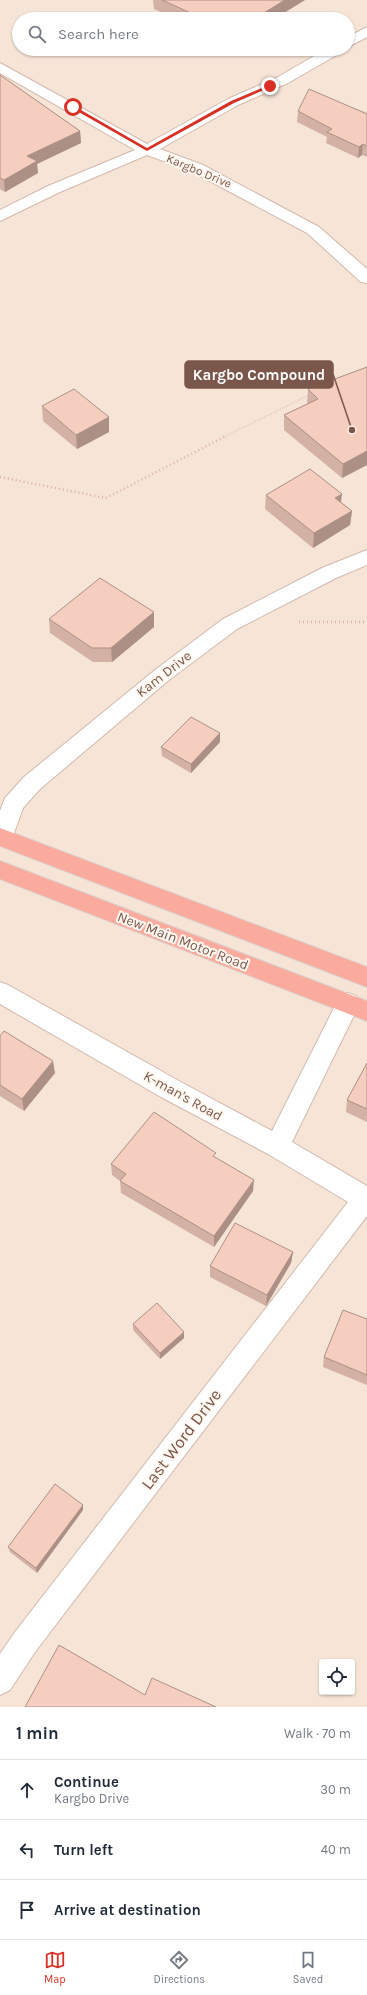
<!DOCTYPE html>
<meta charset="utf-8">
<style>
:root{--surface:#fff;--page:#f2f2f3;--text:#1f2937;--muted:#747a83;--line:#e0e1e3;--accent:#d93025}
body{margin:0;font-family:Karla,sans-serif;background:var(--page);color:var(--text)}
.controls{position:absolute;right:12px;bottom:12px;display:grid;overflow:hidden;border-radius:4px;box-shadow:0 1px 3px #0004}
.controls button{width:36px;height:36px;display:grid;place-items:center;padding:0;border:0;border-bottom:1px solid var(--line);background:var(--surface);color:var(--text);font:20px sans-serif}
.stop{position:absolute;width:12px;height:12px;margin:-9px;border:3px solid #d93025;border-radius:50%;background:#fff}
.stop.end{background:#d93025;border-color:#fff;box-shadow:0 1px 4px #0008}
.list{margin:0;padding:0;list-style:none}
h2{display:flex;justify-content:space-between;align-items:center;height:52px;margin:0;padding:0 16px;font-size:17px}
h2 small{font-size:13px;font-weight:400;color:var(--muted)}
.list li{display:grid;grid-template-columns:26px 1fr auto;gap:12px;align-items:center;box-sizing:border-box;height:60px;padding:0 16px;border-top:1px solid var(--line)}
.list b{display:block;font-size:15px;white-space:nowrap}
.list p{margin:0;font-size:13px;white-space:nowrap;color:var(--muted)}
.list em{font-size:13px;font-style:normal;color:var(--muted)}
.icon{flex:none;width:22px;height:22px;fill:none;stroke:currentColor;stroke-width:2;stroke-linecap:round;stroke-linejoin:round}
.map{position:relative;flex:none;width:367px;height:1707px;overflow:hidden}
.search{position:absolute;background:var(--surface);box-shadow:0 1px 3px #0004;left:12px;right:12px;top:12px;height:44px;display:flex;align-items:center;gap:10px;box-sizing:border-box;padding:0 14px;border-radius:22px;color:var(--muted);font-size:15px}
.sheet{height:232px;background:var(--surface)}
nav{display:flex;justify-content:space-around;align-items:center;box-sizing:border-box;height:56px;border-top:1px solid var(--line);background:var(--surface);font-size:11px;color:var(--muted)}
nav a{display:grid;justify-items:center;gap:2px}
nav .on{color:var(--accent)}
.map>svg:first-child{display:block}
.residential{fill:#f6e4d7;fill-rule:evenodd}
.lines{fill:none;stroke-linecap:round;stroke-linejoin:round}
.street-casing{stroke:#d2b9ad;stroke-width:2}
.highway-casing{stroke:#dad0cc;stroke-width:2}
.path-far1{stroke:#dbb1a1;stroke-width:2;stroke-dasharray:0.5 2;stroke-linecap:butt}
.path{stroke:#dbb1a1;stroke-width:2.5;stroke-dasharray:1 3;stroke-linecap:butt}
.street{fill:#fff;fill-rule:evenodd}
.highway{fill:#fbab9d;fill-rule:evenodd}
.wall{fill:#d3b1a4}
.shaded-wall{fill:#ac9086}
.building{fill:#f5cebf;stroke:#ac9086}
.route{fill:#d93025}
.labels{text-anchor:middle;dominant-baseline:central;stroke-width:4;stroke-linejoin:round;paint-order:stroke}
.far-street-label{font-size:12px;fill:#7b564a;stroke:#fff8f1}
.street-label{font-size:14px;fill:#7b564a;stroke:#fff8f1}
.near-street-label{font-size:17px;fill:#7b564a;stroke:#fff8f1}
.leader{fill:none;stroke:#7b564a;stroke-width:1.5}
.callout-dot{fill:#7b564a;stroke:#fff8f1;stroke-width:1.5}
.callout{fill:#7b564a;stroke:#7b564a;stroke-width:1.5}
.callout-label{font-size:15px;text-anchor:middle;font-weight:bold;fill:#fff}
</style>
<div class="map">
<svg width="367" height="1707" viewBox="0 0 367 1707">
<rect width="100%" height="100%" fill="#fef3e9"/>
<path class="residential" d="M0,0H367V1707H0ZM19,19H348V49H19ZM322,1662H352V1692H322Z"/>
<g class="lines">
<defs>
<g id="street">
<polygon points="367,27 367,37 348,47 348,37"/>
<polygon points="326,49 344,49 342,52 288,83 238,105 160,149 203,165 319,227 367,269 367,283 361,282 307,233 191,171 147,155 60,192 0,221 0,210 48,186 135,150 0,73 0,63 147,144 228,99 278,77"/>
<polygon points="367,550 367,565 336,578 237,629 169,680 40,789 23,808 10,844 0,846 0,811 5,798 24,777 155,670 223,619 322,568"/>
<polygon points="0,982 8,985 179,1081 272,1131 340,996 348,993 356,996 360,1003 292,1142 367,1186 367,1216 35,1652 10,1690 0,1695 0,1654 15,1632 348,1202 268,1154 161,1097 0,1004"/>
</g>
<g id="highway">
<polygon points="0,828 367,967 367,987 0,846"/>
<polygon points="0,861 367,1001 367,1021 0,879"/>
</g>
</defs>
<use href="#street" class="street-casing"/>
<use href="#highway" class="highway-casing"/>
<g class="path-far1">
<polyline points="356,109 367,113"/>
<polyline points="224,437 311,394"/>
</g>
<g class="path">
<polyline points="0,477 106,498 226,436"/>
<polyline points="299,622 367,622"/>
</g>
<use href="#street" class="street"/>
<use href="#highway" class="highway"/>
</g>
<g class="wall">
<polygon points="153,0 305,0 274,19 176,19 154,9"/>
<polygon points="0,75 80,131 81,143 37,164 38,173 5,192 0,189"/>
<polygon points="298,111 367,114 367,157 362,155 358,158 326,143 327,137 297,122"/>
<polygon points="367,367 367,465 342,478 284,430 284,415 307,404 308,389"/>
<polygon points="42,406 109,432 77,449 43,421"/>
<polygon points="266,495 341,502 352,511 350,525 313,548 265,509"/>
<polygon points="154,612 154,627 112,662 93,662 50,633 49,619"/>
<polygon points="220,733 220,742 191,773 162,756 161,747"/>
<polygon points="0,1036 55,1073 24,1111 0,1096"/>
<polygon points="367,1063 367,1122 346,1112 347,1100"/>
<polygon points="216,1158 253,1191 214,1247 121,1193 120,1181 112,1175 111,1164"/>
<polygon points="293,1252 291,1263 266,1306 210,1277 210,1266"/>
<polygon points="367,1319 367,1385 323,1367 324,1357"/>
<polygon points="133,1324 184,1338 160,1359 133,1330"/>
<polygon points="83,1510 37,1573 10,1552 8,1547"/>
</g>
<g class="shaded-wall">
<polygon points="285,0 305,0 274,19 254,19"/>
<polygon points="80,131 81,143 37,164 38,173 5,192 4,180 27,156"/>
<polygon points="363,144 362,155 358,158 359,147"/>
<polygon points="109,417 109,432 77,449 76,435"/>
<polygon points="367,451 367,465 342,478 343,464"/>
<polygon points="342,494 340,509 335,498"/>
<polygon points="352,511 350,525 313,548 314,533"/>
<polygon points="154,612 154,627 112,662 111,648"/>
<polygon points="220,733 220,742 191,773 191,764"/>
<polygon points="53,1061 55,1073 24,1111 22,1099"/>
<polygon points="254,1180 253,1191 214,1247 214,1236"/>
<polygon points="293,1252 291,1263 266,1306 267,1295"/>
<polygon points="184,1332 184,1338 160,1359 160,1353"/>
<polygon points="83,1505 83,1510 37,1573 36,1568"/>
</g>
<g class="building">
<polygon points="162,0 285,0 254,19 204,19"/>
<polygon points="0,75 80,131 27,156 37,161 4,180 0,178"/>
<polygon points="309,89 367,114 367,146 363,144 359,147 327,132 332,129 298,111"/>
<polygon points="367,367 367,451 343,464 284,415 318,399 308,389"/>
<polygon points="74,389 109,417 76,435 42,406"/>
<polygon points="310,469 342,494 335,498 352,511 314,533 266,495"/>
<polygon points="100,578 154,612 111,648 92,648 49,619"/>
<polygon points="191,717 220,733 191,764 161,747"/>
<polygon points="4,1031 53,1061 22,1099 0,1085 0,1036"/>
<polygon points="367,1063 367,1109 347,1100"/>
<polygon points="154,1112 216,1153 213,1156 254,1180 214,1236 120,1181 126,1174 111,1164"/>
<polygon points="235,1223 293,1252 267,1295 210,1266"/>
<polygon points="157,1303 184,1332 160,1353 133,1324"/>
<polygon points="343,1310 367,1319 367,1375 324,1357"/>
<polygon points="55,1484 83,1505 36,1568 8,1547"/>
<polygon points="59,1645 145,1695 152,1678 216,1707 25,1707"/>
</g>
<polygon class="route" points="269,85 273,86 234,103 147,151 70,107 74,106 147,148 231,101"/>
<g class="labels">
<g class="far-street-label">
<text transform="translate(199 171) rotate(23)">Kargbo Drive</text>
</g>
<g class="street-label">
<text transform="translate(164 674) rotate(-38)">Kam Drive</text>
<text transform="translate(183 941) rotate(21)">New Main Motor Road</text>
<text transform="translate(183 1096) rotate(29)">K-man's Road</text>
</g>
<g class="near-street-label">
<text transform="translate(181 1439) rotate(-53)">Last Word Drive</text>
</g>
</g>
<path class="leader" d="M352 430L333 374"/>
<circle class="callout-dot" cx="352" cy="430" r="4"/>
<rect class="callout" x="185" y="361" width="148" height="27" rx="4"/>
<g class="callout-label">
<text x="259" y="380">Kargbo Compound</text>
</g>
</svg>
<div class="controls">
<button><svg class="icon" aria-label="locate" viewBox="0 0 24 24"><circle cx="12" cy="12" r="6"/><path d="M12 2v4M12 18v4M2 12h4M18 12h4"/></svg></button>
</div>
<div class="stop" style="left:73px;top:107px"></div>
<div class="stop end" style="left:270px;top:86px"></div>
<div class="search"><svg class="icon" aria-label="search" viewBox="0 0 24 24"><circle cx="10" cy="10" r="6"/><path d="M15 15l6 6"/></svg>Search here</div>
</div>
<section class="sheet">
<h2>1 min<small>Walk · 70 m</small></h2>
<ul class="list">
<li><svg class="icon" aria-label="ahead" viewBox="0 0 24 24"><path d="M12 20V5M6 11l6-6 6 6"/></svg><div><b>Continue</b><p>Kargbo Drive</p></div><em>30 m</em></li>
<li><svg class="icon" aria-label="left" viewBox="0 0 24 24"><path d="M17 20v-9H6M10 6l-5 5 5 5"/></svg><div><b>Turn left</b></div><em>40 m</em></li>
<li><svg class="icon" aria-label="arrive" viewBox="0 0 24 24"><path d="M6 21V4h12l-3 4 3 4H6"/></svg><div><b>Arrive at destination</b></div></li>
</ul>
</section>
<nav>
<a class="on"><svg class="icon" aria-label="map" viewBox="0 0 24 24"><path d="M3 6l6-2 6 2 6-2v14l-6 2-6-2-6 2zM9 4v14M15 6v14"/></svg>Map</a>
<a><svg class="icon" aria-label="directions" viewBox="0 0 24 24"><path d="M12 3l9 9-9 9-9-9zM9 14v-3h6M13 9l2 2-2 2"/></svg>Directions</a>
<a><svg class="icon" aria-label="saved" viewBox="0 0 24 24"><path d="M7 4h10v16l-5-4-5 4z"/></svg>Saved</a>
</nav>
